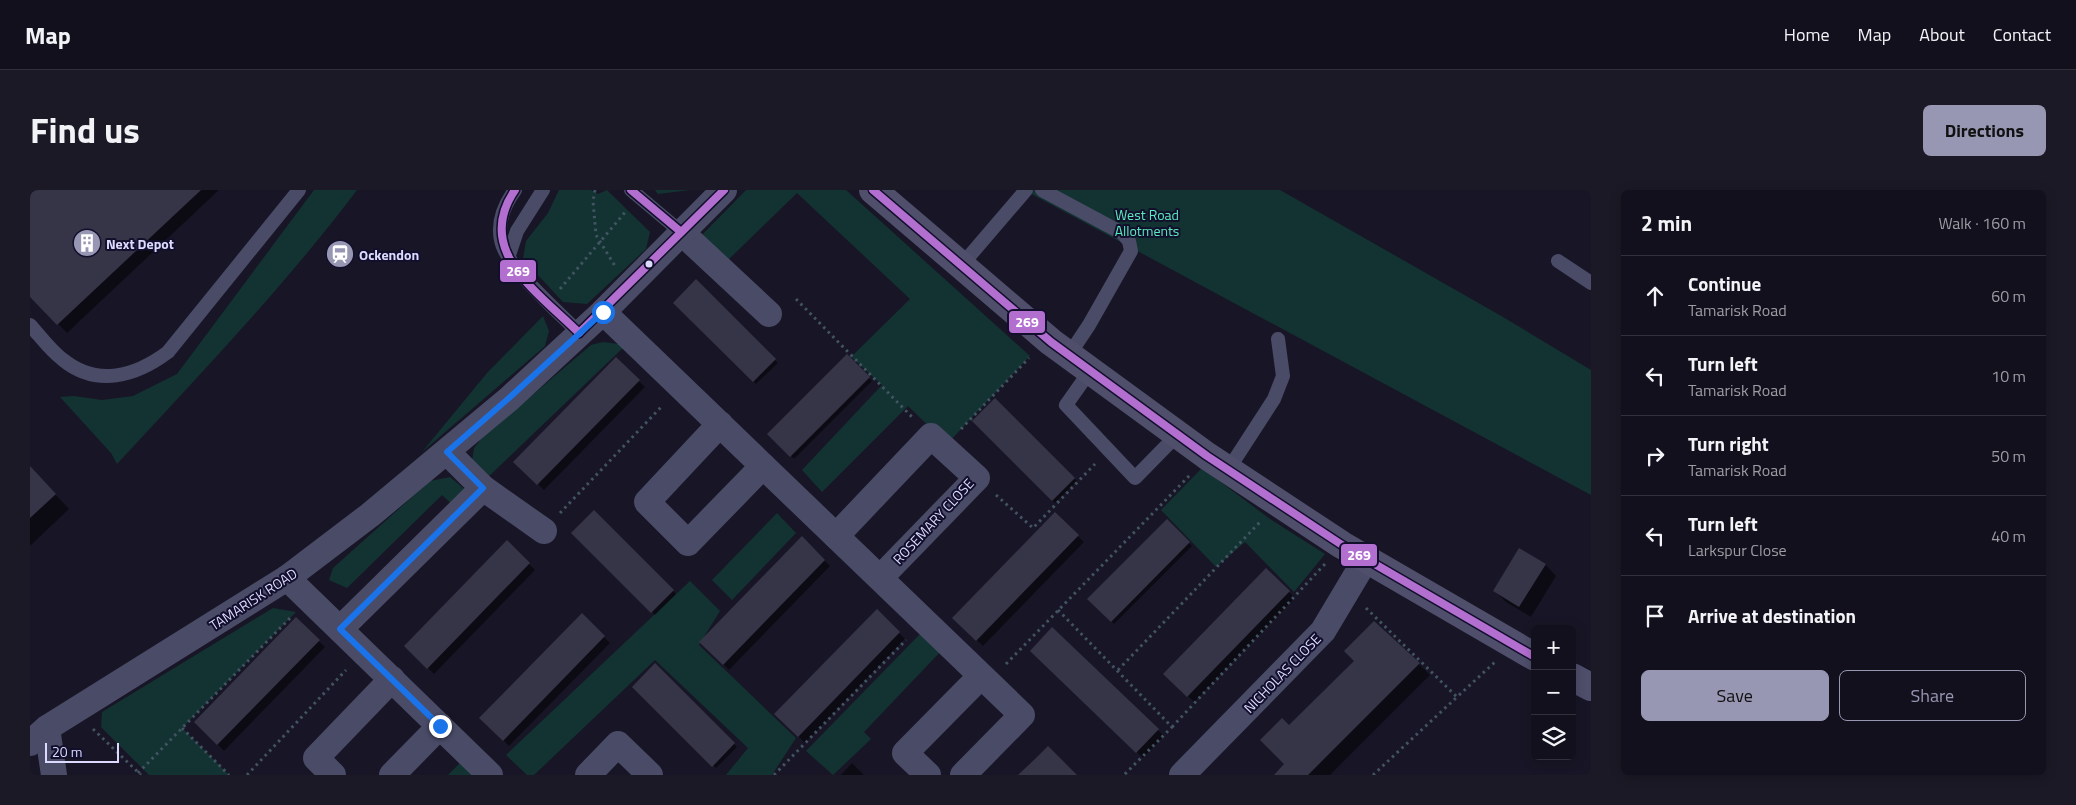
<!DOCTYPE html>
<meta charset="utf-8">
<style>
:root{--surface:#12101c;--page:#1b1925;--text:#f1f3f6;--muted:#9c9da3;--line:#31303b;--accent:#9796b3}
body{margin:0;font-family:"Titillium Web",sans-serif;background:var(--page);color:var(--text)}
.controls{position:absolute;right:15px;bottom:15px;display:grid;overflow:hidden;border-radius:8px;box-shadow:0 2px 12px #0003}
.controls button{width:45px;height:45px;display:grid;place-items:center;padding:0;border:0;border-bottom:1px solid var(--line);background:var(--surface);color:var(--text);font:25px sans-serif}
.scale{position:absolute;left:15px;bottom:12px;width:74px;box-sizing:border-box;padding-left:5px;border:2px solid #dcdbff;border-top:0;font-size:14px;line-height:18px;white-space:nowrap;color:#dcdbff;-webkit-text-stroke:4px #120f2d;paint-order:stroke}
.stop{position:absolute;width:15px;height:15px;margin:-11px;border:4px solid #1a73e8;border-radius:50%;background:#fff}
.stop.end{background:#1a73e8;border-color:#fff;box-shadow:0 1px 5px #0008}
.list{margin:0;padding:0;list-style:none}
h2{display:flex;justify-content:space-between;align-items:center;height:65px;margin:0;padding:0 20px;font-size:21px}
h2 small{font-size:16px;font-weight:400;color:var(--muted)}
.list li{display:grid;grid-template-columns:32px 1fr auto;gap:15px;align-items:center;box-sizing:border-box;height:80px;padding:0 20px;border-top:1px solid var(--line)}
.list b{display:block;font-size:19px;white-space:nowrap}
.list p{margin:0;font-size:16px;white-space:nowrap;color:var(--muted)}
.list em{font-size:16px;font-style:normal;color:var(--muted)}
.actions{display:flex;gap:10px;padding:15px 20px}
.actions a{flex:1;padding:11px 0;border:1px solid var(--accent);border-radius:8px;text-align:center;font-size:18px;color:var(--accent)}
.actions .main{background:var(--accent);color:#111}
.icon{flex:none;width:28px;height:28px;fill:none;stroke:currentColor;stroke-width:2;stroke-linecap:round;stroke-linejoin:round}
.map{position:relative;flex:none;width:1561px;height:585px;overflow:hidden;border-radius:8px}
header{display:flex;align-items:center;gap:30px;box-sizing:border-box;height:70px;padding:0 25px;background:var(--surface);border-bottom:1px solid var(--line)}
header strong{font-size:24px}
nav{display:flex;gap:28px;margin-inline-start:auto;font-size:18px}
.intro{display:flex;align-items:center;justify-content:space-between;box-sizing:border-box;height:120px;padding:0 30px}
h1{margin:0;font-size:35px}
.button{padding:12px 22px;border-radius:8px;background:var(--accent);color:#111;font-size:18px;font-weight:700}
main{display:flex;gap:30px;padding:0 30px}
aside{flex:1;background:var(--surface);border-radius:8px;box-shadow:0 2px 12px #0003}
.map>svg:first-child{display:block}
.green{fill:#123332}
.shadow{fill:#0007}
.building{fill:#363447}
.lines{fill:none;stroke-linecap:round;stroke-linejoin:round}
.path{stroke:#425362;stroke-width:3;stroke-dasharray:2.5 4;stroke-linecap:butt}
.lane{stroke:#4a4b67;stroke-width:14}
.street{stroke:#4a4b67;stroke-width:26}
.secondary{stroke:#4f4f6c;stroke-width:28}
.bus-1-casing{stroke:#120f2d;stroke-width:11}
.bus-1{stroke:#b36fd0;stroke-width:8}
.route{stroke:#1a73e8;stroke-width:6}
.bus-dot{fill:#dcdbff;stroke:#120f2d;stroke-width:2}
.labels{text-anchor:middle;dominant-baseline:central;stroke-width:4;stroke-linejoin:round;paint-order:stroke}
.park-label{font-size:14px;fill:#5bebbd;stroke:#120f2d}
.poi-label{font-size:14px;font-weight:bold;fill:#dcdbff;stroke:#120f2d;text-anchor:start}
.street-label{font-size:14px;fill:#dcdbff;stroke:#120f2d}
.line-badge{stroke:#120f2d;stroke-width:2}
.badge-label{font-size:14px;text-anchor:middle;font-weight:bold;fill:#fff}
</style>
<header>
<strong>Map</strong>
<nav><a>Home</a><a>Map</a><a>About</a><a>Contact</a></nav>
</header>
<div class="intro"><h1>Find us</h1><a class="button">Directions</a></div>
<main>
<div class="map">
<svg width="1561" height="585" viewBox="0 0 1561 585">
<rect width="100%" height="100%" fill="#181626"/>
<g class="green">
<path d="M284,0H327C254,97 169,185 87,274L81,263L30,207L44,206L72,210L103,206L147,184Z"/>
<polygon points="529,0 561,0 568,4 577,0 620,42 616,59 557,114 533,112 493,69 496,51 518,23"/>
<polygon points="625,0 660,0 628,4"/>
<polygon points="716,0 816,0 1000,166 917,254 878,216 792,302 772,280 852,195 821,167 880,109 767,3 696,72 668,49"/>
<polygon points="994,0 1250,0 1473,127 1561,180 1561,305"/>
<polygon points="513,126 519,141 515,156 392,262 457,183"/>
<polygon points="573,152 596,155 455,290 442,271 444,258 452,248 561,155"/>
<polygon points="1172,278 1240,329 1295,364 1264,402 1215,352 1186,377 1131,320"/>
<polygon points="420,287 439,303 425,317 412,305 317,398 299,390 303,378 400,291"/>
<polygon points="747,323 766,343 702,410 682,390"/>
<polygon points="660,391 690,421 669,455 766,548 742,585 696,585 718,558 625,470 504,585 497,585 476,565"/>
<polygon points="243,418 266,422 152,538 199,585 119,585 71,537 72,522"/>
<polygon points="892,442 912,460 834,542 841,549 803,585 776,561"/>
<polygon points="433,570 448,585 418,585"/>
</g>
<g class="shadow">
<polygon points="0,0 189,0 37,143 0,105"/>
<polygon points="666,91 748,173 726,194 644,113"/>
<polygon points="817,166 842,191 764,269 739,244"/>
<polygon points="586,169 615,197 514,300 485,272"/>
<polygon points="965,210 1047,291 1025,313 943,231"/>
<polygon points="0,277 39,319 0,356"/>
<polygon points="564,322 646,404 625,425 543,343"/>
<polygon points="1025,324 1054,352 953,456 924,428"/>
<polygon points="1137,331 1162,356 1084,434 1059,409"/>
<polygon points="772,348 800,376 699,480 671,452"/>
<polygon points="477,352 505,380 404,484 376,456"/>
<polygon points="1515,374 1526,386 1501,427 1476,412 1465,401"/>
<polygon points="1236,380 1265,408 1164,512 1135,484"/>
<polygon points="847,421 875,449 775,553 746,524"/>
<polygon points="552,425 580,453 479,556 451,528"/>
<polygon points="266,429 295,457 194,561 166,532"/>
<polygon points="1022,439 1134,546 1113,568 1001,461"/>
<polygon points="1389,474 1400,485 1300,585 1245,585 1256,574 1259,537"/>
<polygon points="625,475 707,557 686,578 604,497"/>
<polygon points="822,573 834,585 811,585"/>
</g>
<g class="building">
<polygon points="0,0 171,0 27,135 0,107"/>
<polygon points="666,89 746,169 723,192 643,113"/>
<polygon points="817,164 840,187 760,267 737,244"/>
<polygon points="586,167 610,190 507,295 483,272"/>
<polygon points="965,208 1045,288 1022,311 942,231"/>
<polygon points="0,276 26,304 0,328"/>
<polygon points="564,320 644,400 621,423 541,343"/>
<polygon points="1025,322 1049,345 946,451 922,428"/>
<polygon points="1137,329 1160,352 1081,432 1057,409"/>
<polygon points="772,346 795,370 693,475 669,452"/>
<polygon points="477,350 500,373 397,479 374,456"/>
<polygon points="1489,358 1516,374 1489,417 1463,401"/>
<polygon points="1236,378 1260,401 1157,507 1133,484"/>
<polygon points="847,419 870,442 768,547 744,524"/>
<polygon points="552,423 575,446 473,551 449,528"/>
<polygon points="266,427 290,450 187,555 164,532"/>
<polygon points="1344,431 1390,473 1278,585 1244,585 1254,574 1230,550 1252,528 1259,535 1324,471 1314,461"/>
<polygon points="1022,437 1129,539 1106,563 1000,461"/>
<polygon points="625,473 705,553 682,577 602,497"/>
<polygon points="1018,556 1047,585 988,585 1005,569"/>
</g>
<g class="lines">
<g class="path">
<polyline points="565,0 563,11 566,45 585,76"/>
<polyline points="530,99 597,20"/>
<polyline points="766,109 883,228"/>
<polyline points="931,239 999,168"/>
<polyline points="966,305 1003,338 1065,274"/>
<polyline points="530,323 633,215"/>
<polyline points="1336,418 1427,507 1465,472"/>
<polyline points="1028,420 1142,537 1094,585"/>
<polyline points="976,474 1160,285"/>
<polyline points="1088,480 1231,331"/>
<polyline points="1142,537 1295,374"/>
<polyline points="152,538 199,585"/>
<polyline points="63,539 111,585"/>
<polyline points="108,583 261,427"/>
<polyline points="217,585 316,480"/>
<polyline points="744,585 876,450"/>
<polyline points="1343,585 1427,507"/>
</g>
<g class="lane">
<path d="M485,0C474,15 467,31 471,50C475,76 529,122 549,143"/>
<polyline points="601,0 651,42"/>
<polyline points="1012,0 1092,43 1099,51 1101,61 1059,135 1039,165"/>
<polyline points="478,68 487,41 513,0"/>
<polyline points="1528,71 1561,93"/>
<polyline points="930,77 996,0"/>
<path d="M0,135C10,146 20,160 32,169C67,198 106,186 138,162L269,0"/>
<polyline points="1060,181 1036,215 1105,288 1148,244"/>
<polyline points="1198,280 1244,209 1253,186 1248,149"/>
</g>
<g class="street">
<polyline points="651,42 739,124"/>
<polyline points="573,122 992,525 933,585"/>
<polyline points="690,234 617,312 658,353 733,276"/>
<polyline points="417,262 453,298 514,341"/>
<polyline points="806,346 901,246 947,288 850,388"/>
<polyline points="257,388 460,585"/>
<polyline points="310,439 453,298"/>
<polyline points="17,538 24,585"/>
<polyline points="0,553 17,538 257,388 340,325 479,209 573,122 694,0"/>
<polyline points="303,585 286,568 362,489"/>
<polyline points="362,585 410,536"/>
<polyline points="558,585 588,554 620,585"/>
<polyline points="898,585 875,563 951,486"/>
<polyline points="1152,585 1293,441 1336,369"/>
</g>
<g class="secondary">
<polyline points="843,0 1021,152 1177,266 1312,355 1505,467"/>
<polyline points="1542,487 1561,497"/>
</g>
<defs>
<g id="bus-1">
<path d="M485,0C443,61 509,103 549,143"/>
<polyline points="601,0 651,42"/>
<polyline points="843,0 1021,152 1177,266 1312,355 1505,467"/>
<polyline points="549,143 694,0"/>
</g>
</defs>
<use href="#bus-1" class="bus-1-casing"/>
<use href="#bus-1" class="bus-1"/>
</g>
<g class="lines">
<polyline class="route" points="410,536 310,439 453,298 417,262 479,208 573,122"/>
</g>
<defs>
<symbol id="building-disc" viewBox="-11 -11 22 22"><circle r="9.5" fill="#9796b3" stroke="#120f2d"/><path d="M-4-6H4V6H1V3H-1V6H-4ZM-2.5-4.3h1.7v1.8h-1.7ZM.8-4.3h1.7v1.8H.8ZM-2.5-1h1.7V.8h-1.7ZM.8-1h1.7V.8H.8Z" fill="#fff"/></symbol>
<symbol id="station-disc" viewBox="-11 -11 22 22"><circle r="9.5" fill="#9796b3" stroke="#120f2d"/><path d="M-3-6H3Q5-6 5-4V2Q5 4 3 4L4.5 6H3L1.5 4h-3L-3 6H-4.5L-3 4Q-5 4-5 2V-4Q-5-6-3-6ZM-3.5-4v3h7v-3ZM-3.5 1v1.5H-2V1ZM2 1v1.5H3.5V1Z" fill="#fff"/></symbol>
</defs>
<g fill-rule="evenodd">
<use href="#building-disc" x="41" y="37" width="32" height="32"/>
<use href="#station-disc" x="294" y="48" width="32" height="32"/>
</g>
<circle class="bus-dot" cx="619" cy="74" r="4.5"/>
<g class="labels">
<g class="park-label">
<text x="1117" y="24">West Road<tspan x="1117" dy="16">Allotments</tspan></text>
</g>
<g class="poi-label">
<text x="76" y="53">Next Depot</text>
<text x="329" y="64">Ockendon</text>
</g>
<g class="street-label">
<text transform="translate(903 331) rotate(-47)">ROSEMARY CLOSE</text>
<text transform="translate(223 409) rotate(-33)">TAMARISK ROAD</text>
<text transform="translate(1252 483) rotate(-46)">NICHOLAS CLOSE</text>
</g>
</g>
<g class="line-badge">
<rect x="469" y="69" width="38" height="24" rx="5" fill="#b36fd0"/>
<rect x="978" y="120" width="38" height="24" rx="5" fill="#b36fd0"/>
<rect x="1310" y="353" width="38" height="24" rx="5" fill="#b36fd0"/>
</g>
<g class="badge-label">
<text x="488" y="86">269</text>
<text x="997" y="137">269</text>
<text x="1329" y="370">269</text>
</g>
</svg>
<div class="controls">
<button>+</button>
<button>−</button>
<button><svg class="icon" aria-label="layers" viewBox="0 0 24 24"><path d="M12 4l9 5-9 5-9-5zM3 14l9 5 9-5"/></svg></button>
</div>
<div class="scale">20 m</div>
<div class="stop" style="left:573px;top:122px"></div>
<div class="stop end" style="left:410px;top:536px"></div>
</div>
<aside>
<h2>2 min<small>Walk · 160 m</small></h2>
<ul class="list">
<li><svg class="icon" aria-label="ahead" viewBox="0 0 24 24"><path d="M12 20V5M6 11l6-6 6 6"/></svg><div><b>Continue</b><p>Tamarisk Road</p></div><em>60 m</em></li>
<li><svg class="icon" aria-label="left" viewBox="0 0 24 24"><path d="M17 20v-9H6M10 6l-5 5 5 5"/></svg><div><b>Turn left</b><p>Tamarisk Road</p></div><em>10 m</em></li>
<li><svg class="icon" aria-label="right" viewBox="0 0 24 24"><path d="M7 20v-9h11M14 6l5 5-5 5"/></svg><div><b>Turn right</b><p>Tamarisk Road</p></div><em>50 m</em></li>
<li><svg class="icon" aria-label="left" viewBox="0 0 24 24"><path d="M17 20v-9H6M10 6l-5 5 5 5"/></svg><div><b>Turn left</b><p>Larkspur Close</p></div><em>40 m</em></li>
<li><svg class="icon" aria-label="arrive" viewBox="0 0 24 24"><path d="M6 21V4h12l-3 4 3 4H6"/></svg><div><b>Arrive at destination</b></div></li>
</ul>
<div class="actions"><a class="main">Save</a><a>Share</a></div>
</aside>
</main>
